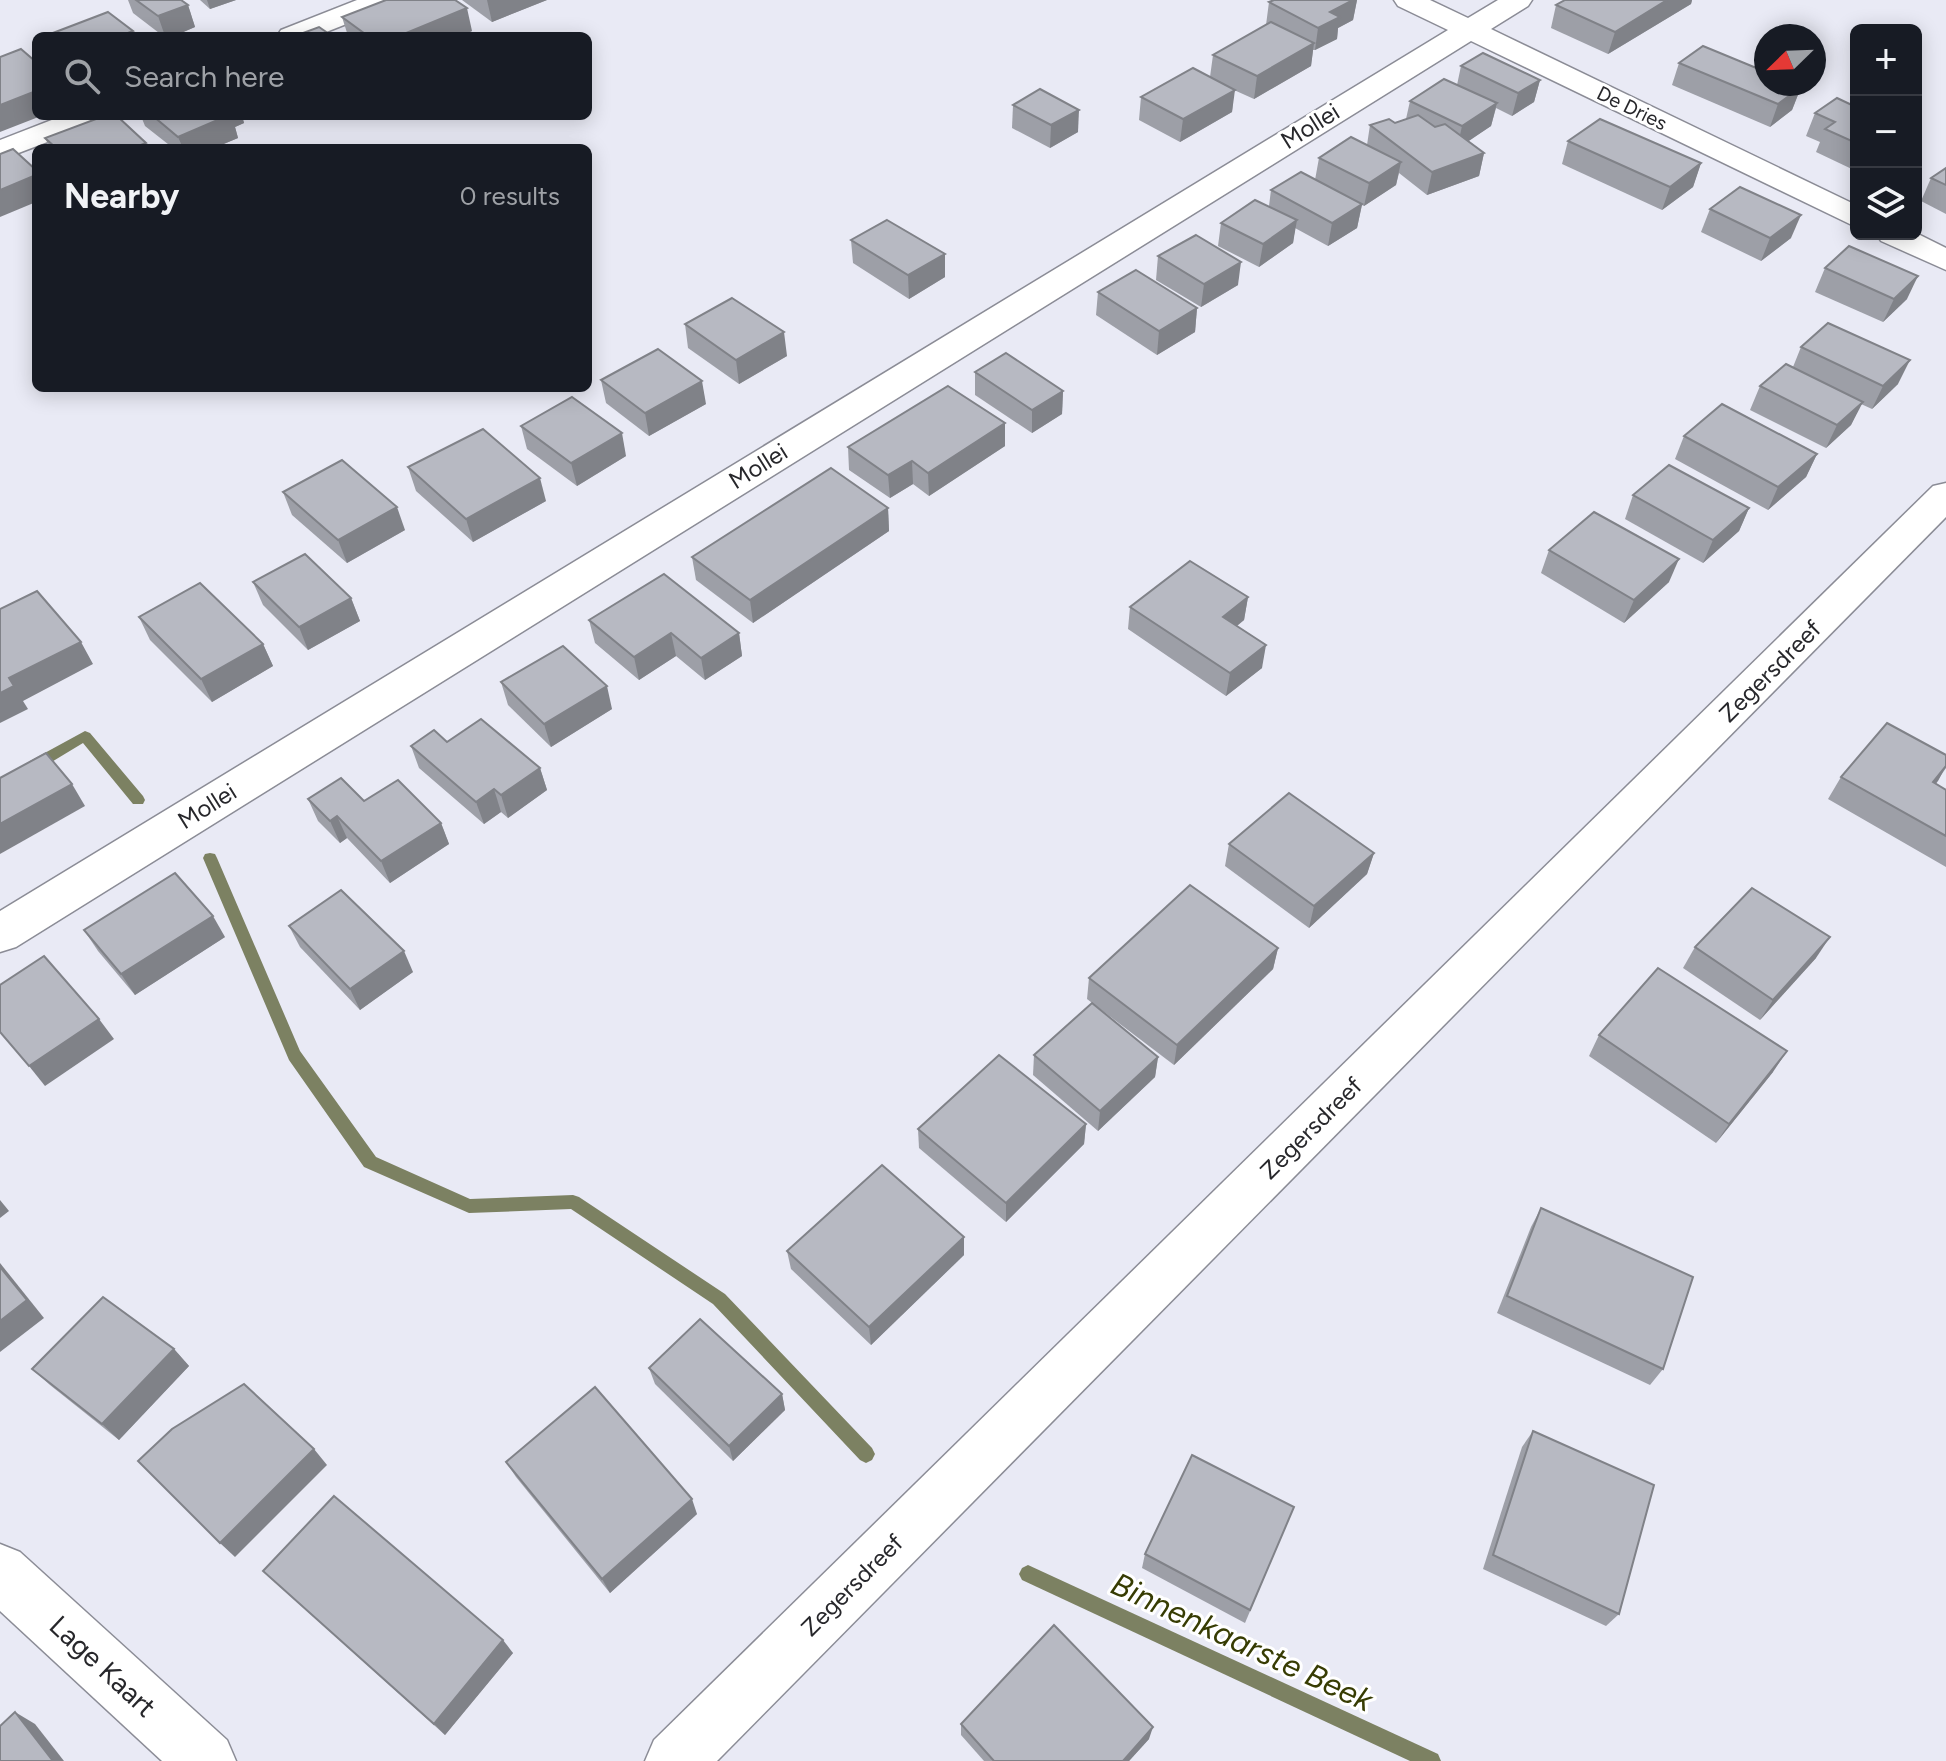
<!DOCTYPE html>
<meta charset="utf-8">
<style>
:root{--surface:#171b24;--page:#242831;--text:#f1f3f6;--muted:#9ea1a6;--line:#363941}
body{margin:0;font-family:Figtree,sans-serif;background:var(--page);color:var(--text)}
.controls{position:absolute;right:24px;top:24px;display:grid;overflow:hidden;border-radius:12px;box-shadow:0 4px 20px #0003}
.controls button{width:72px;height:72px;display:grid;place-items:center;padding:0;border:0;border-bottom:2px solid var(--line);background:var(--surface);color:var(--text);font:40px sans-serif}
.compass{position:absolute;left:1754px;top:24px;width:72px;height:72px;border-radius:50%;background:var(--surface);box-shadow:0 4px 20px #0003;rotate:247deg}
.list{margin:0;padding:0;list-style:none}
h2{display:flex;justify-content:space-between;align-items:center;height:104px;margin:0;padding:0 32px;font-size:34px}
h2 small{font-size:26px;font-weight:400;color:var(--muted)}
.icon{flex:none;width:44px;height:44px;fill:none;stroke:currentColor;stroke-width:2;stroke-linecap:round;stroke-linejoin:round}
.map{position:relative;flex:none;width:1946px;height:1761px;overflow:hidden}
.search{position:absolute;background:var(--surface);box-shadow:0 4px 20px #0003;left:32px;top:32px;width:560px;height:88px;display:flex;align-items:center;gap:20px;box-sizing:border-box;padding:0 28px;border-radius:12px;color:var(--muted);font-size:30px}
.panel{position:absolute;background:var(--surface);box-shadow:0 4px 20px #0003;left:32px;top:144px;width:560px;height:248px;border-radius:12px}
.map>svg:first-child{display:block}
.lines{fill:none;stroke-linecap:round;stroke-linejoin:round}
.stream{fill:#7c8162;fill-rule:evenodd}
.street-casing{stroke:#8b8c96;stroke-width:3}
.secondary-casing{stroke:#8b8c96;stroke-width:3}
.street{fill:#fff;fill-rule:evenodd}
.secondary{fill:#fff;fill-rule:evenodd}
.wall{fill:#9d9fa7}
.shaded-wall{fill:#808288}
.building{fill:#b7b9c2;stroke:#808288;stroke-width:2}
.labels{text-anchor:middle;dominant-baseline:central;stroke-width:6;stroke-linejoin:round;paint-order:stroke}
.far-street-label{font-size:20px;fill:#27272b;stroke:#fff}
.street-label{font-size:24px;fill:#27272b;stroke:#fff}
.near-street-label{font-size:28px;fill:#27272b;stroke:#fff}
.near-water-label{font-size:32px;font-style:italic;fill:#373c03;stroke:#fff}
</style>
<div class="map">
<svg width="1946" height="1761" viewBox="0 0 1946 1761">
<rect width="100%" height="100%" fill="#e9eaf5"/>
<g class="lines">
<g class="stream">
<polygon points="85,731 90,733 143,796 145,800 143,804 133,804 83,743 40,769 30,769 28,765 30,761"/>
<polygon points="210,853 215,854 217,858 300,1051 376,1157 470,1199 573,1195 579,1197 725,1294 872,1448 875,1454 872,1460 866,1463 860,1460 713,1304 571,1209 469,1213 364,1167 289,1060 203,858 205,854"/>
<polygon points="1028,1565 1438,1754 1441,1761 1410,1761 1022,1580 1019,1574 1022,1568"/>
</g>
<defs>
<g id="street">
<polygon points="357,0 396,0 392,6 316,36 277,36 281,30"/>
<polygon points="1394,0 1430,0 1468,18 1498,0 1532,0 1528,6 1491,29 1856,205 1856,227 1471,41 16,947 0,952 0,911 1448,30 1398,6"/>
<polygon points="62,116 104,116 100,122 0,160 0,140"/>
<polygon points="1916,233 1946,248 1946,270 1881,241 1876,234"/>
<polygon points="1946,483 1946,517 717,1761 645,1761 654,1740 1933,486"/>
</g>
<polygon id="secondary" points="0,1544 20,1552 227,1740 236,1761 162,1761 0,1611"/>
</defs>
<use href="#street" class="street-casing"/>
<use href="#secondary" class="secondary-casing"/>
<use href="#street" class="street"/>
<use href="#secondary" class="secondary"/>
</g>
<g class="wall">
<polygon points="128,0 181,0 188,5 195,27 174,36 163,36 133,13"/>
<polygon points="200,0 236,0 210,9"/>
<polygon points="462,0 547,0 492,22"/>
<polygon points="1274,0 1357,0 1353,20 1338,28 1337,39 1315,50 1313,50 1311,66 1254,99 1234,90 1232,112 1180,142 1139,120 1141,97 1210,77 1213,55 1266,25 1269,2"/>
<polygon points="1565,0 1692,0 1691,4 1608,54 1551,28 1556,5"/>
<polygon points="342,17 472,31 460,36 348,36"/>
<polygon points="1679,63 1801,87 1792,110 1770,127 1672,85"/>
<polygon points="1461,66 1540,80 1534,102 1512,116 1496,108 1491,126 1468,141 1484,153 1479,176 1427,195 1399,173 1396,185 1364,206 1362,205 1357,228 1328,246 1295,228 1293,243 1259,267 1218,246 1221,223 1269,206 1271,190 1315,180 1319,158 1367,145 1370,125 1395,123 1406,119 1410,101 1457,85"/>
<polygon points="1013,105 1078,132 1050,148 1012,128"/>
<polygon points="1856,107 1856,171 1816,152 1820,142 1806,136 1815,113"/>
<polygon points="141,116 242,116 244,123 235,127 238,138 214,148 173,148 145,126"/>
<polygon points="45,138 148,148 50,148"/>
<polygon points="1568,141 1701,163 1693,187 1662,210 1562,164"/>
<polygon points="1946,168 1946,214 1921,201 1931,178"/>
<polygon points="1710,209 1791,238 1761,261 1701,232"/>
<polygon points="851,240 945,254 945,277 909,299 853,263"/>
<polygon points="1158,256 1238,285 1201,307 1156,280"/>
<polygon points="1825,268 1907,299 1883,322 1815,292"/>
<polygon points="1098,292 1197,308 1195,332 1157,355 1096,315"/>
<polygon points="685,324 787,356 739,384 688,348"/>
<polygon points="1801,347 1898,384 1872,409 1861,404 1851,425 1826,448 1750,410 1760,386 1793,367"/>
<polygon points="975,372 1063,391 1062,414 1032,433 975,395"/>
<polygon points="601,380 706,404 649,436 606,403"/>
<polygon points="1005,423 1005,446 929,496 913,484 890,498 849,470 848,447"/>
<polygon points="521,426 626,456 577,486 527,449"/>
<polygon points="1684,436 1817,454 1806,477 1768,510 1675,459"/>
<polygon points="408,467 546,501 473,542 416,491"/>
<polygon points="283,492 405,530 347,563 292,515"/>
<polygon points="1633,495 1749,508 1739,531 1703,563 1625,519"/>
<polygon points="888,508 889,531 753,623 696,580 692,557"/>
<polygon points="1549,550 1669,582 1624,623 1541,573"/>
<polygon points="253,582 351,598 360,621 308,650 263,605"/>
<polygon points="1248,597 1244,620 1237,626 1262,668 1226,696 1128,629 1130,607"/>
<polygon points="139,617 263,644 273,666 212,702 150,640"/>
<polygon points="589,620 739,633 742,656 705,680 676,656 639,680 595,643"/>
<polygon points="501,682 612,709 551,747 508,705"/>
<polygon points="447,742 540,768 547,790 508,818 501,812 484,824 419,768 411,746"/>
<polygon points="1946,755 1946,768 1935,784 1946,790 1946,867 1828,799 1841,777"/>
<polygon points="308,799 364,801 441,823 449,844 390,883 347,838 340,843 318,821"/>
<polygon points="1229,844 1374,853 1367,874 1309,928 1225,866"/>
<polygon points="289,926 413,972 360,1010 300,947"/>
<polygon points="84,930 225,937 135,995 98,951"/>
<polygon points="1695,947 1816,958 1760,1020 1683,968"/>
<polygon points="1278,948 1273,969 1174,1065 1087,999 1089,978"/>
<polygon points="1599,1035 1773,1072 1716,1143 1589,1056"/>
<polygon points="1034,1055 1158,1057 1155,1077 1098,1131 1033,1075"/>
<polygon points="1086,1124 1084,1144 1006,1222 919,1148 918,1129"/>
<polygon points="1541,1208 1663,1369 1650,1385 1497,1313 1531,1227"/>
<polygon points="787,1251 964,1255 871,1345 791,1269"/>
<polygon points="174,1349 189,1366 119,1440 50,1385 32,1369"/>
<polygon points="649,1368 782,1394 785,1410 733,1461 655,1384"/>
<polygon points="1533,1431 1619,1614 1606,1626 1483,1569 1522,1447"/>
<polygon points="506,1462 697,1514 610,1593 516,1477"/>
<polygon points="1294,1507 1245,1623 1142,1568 1145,1554"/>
<polygon points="263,1571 513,1653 445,1735"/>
<polygon points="961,1724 1149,1739 1129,1761 984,1761 961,1735"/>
</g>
<g class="shaded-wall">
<polygon points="207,0 236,0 210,9"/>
<polygon points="487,0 547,0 492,22"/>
<polygon points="1353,0 1357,0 1353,20 1338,28 1337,39 1315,50 1318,28 1330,12"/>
<polygon points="1667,0 1692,0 1691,4 1608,54 1615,32"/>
<polygon points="188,5 195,27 174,36 165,36 158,16"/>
<polygon points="467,8 472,31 460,36 399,36"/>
<polygon points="133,31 135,36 120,36"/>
<polygon points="1314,43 1311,66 1254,99 1257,76"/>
<polygon points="1540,80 1534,102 1512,116 1518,93"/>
<polygon points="1801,87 1792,110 1770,127 1778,104"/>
<polygon points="1235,90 1232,112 1180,142 1183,119"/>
<polygon points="36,91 36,116 41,116 0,132 0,105"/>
<polygon points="1497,103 1491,126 1457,149 1462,126"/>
<polygon points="1079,110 1078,132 1050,148 1051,125"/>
<polygon points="224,116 242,116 244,123 235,127 238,138 214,148 183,148 178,137"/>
<polygon points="146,143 148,148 133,148"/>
<polygon points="1484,153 1479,176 1427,195 1432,172"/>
<polygon points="1401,162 1396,185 1364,206 1369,183"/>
<polygon points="1701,163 1693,187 1662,210 1670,187"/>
<polygon points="36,175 36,202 0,217 0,190"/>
<polygon points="1362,204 1357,228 1328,246 1332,223"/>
<polygon points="1801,215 1791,238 1761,261 1770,238"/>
<polygon points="1297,220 1293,243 1259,267 1263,244"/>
<polygon points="945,254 945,277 909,299 908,275"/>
<polygon points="1241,262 1238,285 1201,307 1204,284"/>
<polygon points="1918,276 1907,299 1883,322 1894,299"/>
<polygon points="1197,308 1195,332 1157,355 1159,331"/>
<polygon points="784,332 787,356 739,384 736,360"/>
<polygon points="1910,360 1898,384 1872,409 1883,386"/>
<polygon points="702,381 706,404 649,436 645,413"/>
<polygon points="1063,391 1062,414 1032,433 1032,410"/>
<polygon points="1863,402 1851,425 1826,448 1837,425"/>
<polygon points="1005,423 1005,446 929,496 928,473"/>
<polygon points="622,433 626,456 577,486 571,463"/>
<polygon points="1817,454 1806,477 1768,510 1778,487"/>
<polygon points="912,461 913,484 890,498 888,475"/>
<polygon points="540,478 546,501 473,542 466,519"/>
<polygon points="397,507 405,530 347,563 338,540"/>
<polygon points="888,508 889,531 753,623 750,600"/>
<polygon points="1749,508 1739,531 1703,563 1713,540"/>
<polygon points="1679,559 1669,582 1624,623 1634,600"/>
<polygon points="1248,597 1244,620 1219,640 1223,617"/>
<polygon points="351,598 360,621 308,650 299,627"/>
<polygon points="671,633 676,656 639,680 634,657"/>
<polygon points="739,633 742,656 705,680 701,658"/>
<polygon points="81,642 93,664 23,701 28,709 0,723 0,693 9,678"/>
<polygon points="263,644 273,666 212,702 201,679"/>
<polygon points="1266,645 1262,668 1226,696 1230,673"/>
<polygon points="607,686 612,709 551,747 544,724"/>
<polygon points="1946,766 1938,781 1919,805 1933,782"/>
<polygon points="540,768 547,790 508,818 501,795"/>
<polygon points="72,784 85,806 0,854 0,824"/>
<polygon points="494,789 501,812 484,824 476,802"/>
<polygon points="337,816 347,838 340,843 330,821"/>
<polygon points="441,823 449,844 390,883 381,861"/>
<polygon points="1374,853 1367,874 1309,928 1314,906"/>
<polygon points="213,916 225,937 135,995 121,974"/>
<polygon points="1830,937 1816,958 1760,1020 1773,1000"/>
<polygon points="1278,948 1273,969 1174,1065 1177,1045"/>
<polygon points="404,951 413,972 360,1010 350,989"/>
<polygon points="99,1019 114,1039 45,1086 29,1066"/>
<polygon points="1787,1051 1773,1072 1716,1143 1729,1124"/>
<polygon points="1158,1057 1155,1077 1098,1131 1100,1111"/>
<polygon points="1086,1124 1084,1144 1006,1222 1006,1203"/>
<polygon points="0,1200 9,1211 0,1218"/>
<polygon points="964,1237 964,1255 871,1345 869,1327"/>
<polygon points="0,1263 44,1318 0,1352"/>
<polygon points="174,1349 189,1366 119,1440 102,1424"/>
<polygon points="782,1394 785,1410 733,1461 729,1446"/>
<polygon points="314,1449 327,1465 235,1557 220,1543"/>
<polygon points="692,1499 697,1514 610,1593 602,1579"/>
<polygon points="503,1640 513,1653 445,1735 434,1724"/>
<polygon points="15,1712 35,1724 64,1761 53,1761"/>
<polygon points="1153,1727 1149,1739 1129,1761 1123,1761"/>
</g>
<g class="building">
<polygon points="136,0 181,0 188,5 158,16"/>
<polygon points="386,0 455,0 467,8 399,36 368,36 342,17"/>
<polygon points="1274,0 1353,0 1330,12 1340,17 1318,28 1269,2"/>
<polygon points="1565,0 1667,0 1615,32 1556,5"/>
<polygon points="108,12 133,31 120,36 45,36"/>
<polygon points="1271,22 1314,43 1257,76 1213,55"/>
<polygon points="319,27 332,36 295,36"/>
<polygon points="1703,46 1766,72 1766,84 1794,84 1801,87 1778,104 1679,63"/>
<polygon points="21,49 36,62 36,91 0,105 0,57"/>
<polygon points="1483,53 1540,80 1518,93 1461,66"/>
<polygon points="1193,68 1235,90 1183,119 1141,97"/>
<polygon points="1444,79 1497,103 1462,126 1410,101"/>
<polygon points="1040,89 1079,110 1051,125 1013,105"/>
<polygon points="1837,98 1856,107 1856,143 1825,129 1835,122 1815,113"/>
<polygon points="1418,115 1435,127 1445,124 1484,153 1432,172 1370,125 1389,119 1395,123"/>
<polygon points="104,116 117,116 146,143 133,148 56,148 45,138"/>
<polygon points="153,116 227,116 178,137"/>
<polygon points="1600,119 1701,163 1670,187 1568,141"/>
<polygon points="1351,137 1401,162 1369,183 1319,158"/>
<polygon points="13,149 36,170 36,175 0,190 0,154"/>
<polygon points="1946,168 1946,185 1931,178"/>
<polygon points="1301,172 1362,204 1332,223 1271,190"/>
<polygon points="1740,187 1801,215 1770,238 1710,209"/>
<polygon points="1255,200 1297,220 1263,244 1221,223"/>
<polygon points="887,220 945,254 908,275 851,240"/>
<polygon points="1196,235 1241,262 1204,284 1158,256"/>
<polygon points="1849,246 1918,276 1894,299 1825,268"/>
<polygon points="1136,270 1197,308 1159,331 1098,292"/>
<polygon points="732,298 784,332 736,360 685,324"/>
<polygon points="1828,323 1910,360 1883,386 1801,347"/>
<polygon points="658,349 702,381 645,413 601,380"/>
<polygon points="1006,353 1063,391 1032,410 975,372"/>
<polygon points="1786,364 1863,402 1837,425 1760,386"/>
<polygon points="948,386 1005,423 928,473 912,461 888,475 848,447"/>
<polygon points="572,397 622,433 571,463 521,426"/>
<polygon points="1722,404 1817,454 1778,487 1684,436"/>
<polygon points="483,429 540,478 466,519 408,467"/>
<polygon points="342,460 397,507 338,540 283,492"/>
<polygon points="1669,465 1749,508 1713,540 1633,495"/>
<polygon points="831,468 888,508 750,600 692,557"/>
<polygon points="1594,512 1679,559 1634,600 1549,550"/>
<polygon points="305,554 351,598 299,627 253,582"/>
<polygon points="1190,561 1248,597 1223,617 1266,645 1230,673 1130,607"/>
<polygon points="664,574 739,633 701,658 671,633 634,657 589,620"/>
<polygon points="200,583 263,644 201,679 139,617"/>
<polygon points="37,591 81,642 9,678 14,686 0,693 0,609"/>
<polygon points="563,646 607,686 544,724 501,682"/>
<polygon points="481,719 540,768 501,795 494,789 476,802 411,746 434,730 447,742"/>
<polygon points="1887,723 1946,755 1946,766 1933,782 1946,790 1946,836 1841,777"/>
<polygon points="46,753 72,784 0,824 0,778"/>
<polygon points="341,778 364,801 398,780 441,823 381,861 337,816 330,821 308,799"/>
<polygon points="1289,793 1374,853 1314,906 1229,844"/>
<polygon points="175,873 213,916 121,974 84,930"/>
<polygon points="1190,885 1278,948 1177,1045 1089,978"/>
<polygon points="1752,888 1830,937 1773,1000 1695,947"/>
<polygon points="341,890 404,951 350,989 289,926"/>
<polygon points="44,956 99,1019 29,1066 0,1032 0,985"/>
<polygon points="1658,968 1787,1051 1729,1124 1599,1035"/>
<polygon points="1092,1003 1158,1057 1100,1111 1034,1055"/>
<polygon points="999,1055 1086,1124 1006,1203 918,1129"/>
<polygon points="882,1165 964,1237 869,1327 787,1251"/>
<polygon points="1541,1208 1693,1277 1663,1369 1507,1296"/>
<polygon points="0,1267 27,1300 0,1321"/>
<polygon points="103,1297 174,1349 102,1424 32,1369"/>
<polygon points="700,1319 782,1394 729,1446 649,1368"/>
<polygon points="244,1384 314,1449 220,1543 138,1461 172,1429"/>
<polygon points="595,1387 692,1499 602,1579 506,1462"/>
<polygon points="1533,1431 1654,1485 1619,1614 1493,1555"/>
<polygon points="1192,1455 1294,1507 1250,1610 1145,1554"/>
<polygon points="334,1496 503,1640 434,1724 263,1571"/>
<polygon points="1054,1625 1153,1727 1123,1761 994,1761 961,1724"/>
<polygon points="15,1712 53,1761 0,1761 0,1726"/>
</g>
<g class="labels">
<g class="far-street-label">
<text transform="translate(1632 108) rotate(26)">De Dries</text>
</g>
<g class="street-label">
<text transform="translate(1310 126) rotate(-32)">Mollei</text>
<text transform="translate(758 466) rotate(-32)">Mollei</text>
<text transform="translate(1770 671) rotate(-45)">Zegersdreef</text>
<text transform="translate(207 806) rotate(-32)">Mollei</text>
<text transform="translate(1311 1128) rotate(-45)">Zegersdreef</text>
<text transform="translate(852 1585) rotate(-45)">Zegersdreef</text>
</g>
<g class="near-street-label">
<text transform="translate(103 1666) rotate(43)">Lage Kaart</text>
</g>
<g class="near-water-label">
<text transform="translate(1242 1642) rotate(25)">Binnenkaarste Beek</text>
</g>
</g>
</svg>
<div class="controls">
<button>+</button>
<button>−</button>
<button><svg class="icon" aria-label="layers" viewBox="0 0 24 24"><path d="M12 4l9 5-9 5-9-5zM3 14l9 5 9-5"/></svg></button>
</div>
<svg class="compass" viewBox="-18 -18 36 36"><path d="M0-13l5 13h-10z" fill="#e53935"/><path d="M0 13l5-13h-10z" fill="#9ea1a6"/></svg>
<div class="search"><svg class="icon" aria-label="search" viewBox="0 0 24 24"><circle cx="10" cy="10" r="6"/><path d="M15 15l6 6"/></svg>Search here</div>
<section class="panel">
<h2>Nearby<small>0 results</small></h2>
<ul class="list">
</ul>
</section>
</div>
